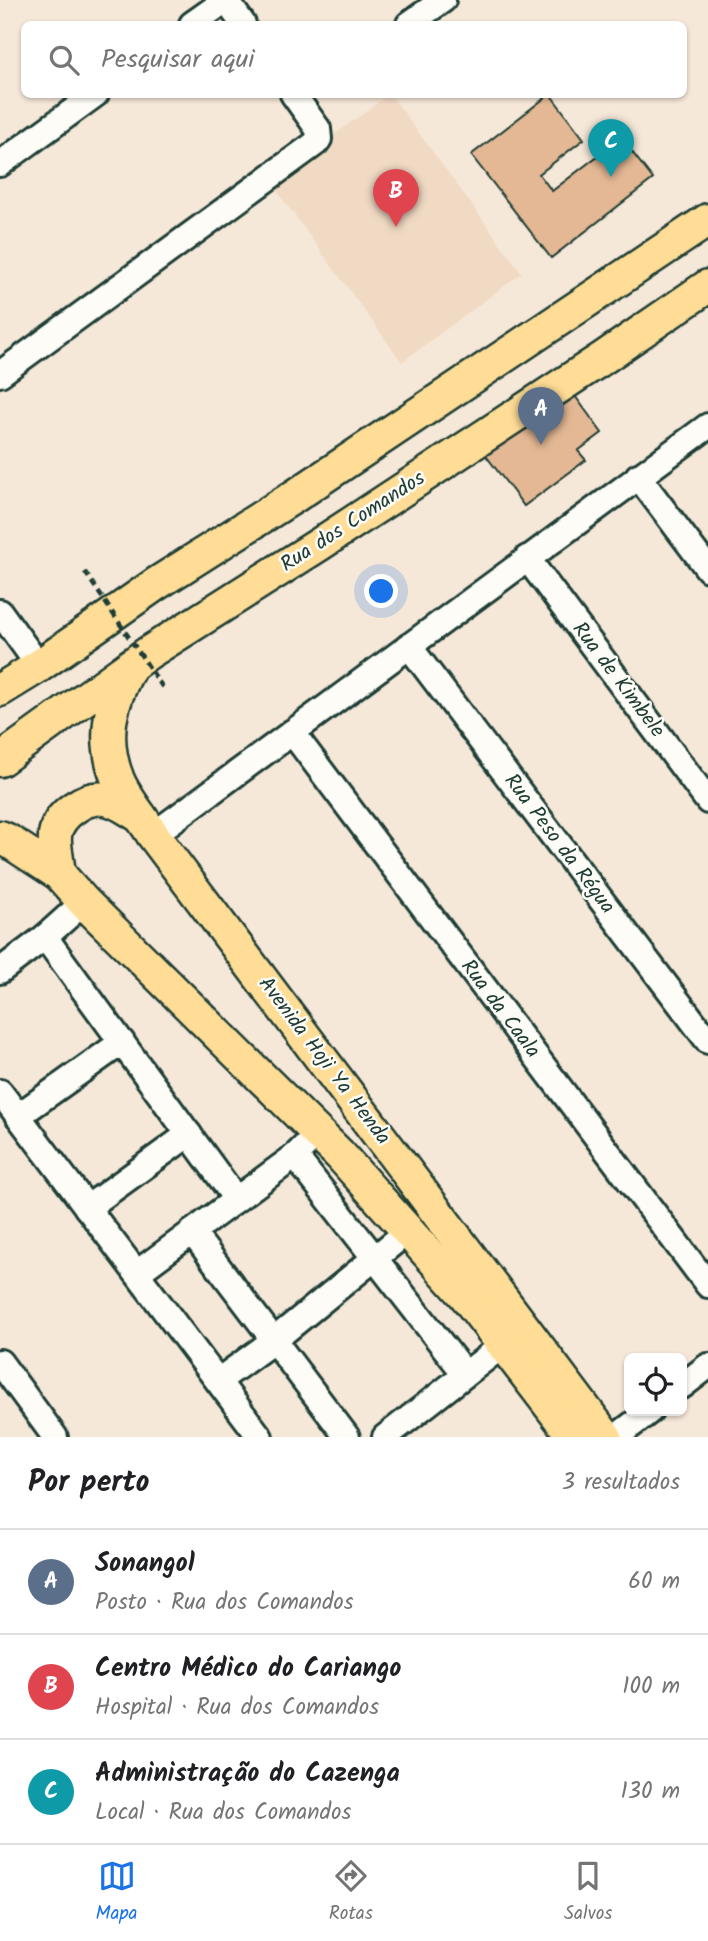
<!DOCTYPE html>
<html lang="pt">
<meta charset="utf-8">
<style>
:root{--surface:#fff;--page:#f2f2f2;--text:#202124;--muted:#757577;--line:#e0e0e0;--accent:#1a73e8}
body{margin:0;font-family:Kalam,sans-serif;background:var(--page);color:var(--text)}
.controls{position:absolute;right:21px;bottom:21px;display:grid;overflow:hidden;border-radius:10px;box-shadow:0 2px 5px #0004}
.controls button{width:63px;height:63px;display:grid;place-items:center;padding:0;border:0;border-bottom:2px solid var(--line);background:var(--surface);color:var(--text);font:35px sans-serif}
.you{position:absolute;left:382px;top:592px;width:24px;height:24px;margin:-18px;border:5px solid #fff;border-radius:50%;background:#1a73e8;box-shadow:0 0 0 10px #1a73e833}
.badge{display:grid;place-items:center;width:46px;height:46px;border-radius:50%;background:var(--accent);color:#fff;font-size:23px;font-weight:700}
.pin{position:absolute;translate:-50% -58px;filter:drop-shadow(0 2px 4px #0008)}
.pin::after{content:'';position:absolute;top:37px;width:24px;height:21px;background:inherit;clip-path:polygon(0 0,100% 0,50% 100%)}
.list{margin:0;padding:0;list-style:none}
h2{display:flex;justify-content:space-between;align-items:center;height:91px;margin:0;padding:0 28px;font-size:30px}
h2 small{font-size:23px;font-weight:400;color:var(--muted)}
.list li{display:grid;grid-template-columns:46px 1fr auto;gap:21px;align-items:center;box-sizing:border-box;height:105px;padding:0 28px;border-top:2px solid var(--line)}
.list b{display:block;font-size:26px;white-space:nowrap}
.list p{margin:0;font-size:23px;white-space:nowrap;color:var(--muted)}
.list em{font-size:23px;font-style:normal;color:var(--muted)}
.icon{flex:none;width:38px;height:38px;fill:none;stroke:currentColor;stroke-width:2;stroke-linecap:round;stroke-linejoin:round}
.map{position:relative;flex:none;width:708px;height:1437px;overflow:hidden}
.search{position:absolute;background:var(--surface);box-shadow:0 2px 5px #0004;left:21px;right:21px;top:21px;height:77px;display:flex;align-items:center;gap:18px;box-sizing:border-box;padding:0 24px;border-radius:10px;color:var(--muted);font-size:26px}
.sheet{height:406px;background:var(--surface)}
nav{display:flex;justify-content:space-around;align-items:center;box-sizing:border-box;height:98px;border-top:2px solid var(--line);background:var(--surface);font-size:19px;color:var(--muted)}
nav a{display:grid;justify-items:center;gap:4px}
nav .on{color:var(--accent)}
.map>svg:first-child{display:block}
.built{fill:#f1dac4}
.building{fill:#e4b894;stroke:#1f3d34;stroke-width:2}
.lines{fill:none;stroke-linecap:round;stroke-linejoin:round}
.minor-casing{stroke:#1f3d34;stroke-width:30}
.major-casing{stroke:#1f3d34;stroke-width:37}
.minor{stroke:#fdfcf7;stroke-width:24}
.major{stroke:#ffdd96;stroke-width:32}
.path-bridge{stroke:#1f3d34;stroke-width:4.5;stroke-dasharray:7 5;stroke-linecap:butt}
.labels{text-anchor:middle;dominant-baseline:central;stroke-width:5;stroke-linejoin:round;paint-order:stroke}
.street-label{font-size:21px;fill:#1f3d34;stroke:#fdfcf7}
</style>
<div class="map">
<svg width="708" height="1437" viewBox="0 0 708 1437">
<rect width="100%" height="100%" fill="#f6e8d9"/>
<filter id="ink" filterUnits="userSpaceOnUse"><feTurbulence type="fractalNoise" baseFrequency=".0143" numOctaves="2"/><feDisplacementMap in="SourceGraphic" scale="14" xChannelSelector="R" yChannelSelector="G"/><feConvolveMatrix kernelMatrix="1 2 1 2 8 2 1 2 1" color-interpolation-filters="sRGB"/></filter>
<g filter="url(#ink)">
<polygon class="built" points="388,95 391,95 522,273 402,362 270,182"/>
<g class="building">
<polygon points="550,94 584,139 539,174 552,191 621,138 653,179 551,258 471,155"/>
<polygon points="570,389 602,433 578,451 586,460 524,506 484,453"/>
</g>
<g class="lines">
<defs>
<g id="minor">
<polyline points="226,0 243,24"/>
<polyline points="192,24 226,0"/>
<polyline points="409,24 443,0"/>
<polyline points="0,164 96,94"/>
<polyline points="0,374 316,143 319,139 318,129 293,94"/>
<polyline points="638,476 708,569"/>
<polyline points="527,558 708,801"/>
<polyline points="0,612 39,666"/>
<polyline points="409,646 708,1041"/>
<polyline points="292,732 708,1285"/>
<polyline points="153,835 708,426"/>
<polyline points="45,937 236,1199"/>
<polyline points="0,971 45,937 84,902"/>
<polyline points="0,1092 260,1437"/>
<polyline points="18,1116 122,1042"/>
<polyline points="295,1156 465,1374"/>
<polyline points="87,1208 189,1134"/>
<polyline points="192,1232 347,1437"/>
<polyline points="137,1273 295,1156 306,1145"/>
<polyline points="0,1362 55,1437"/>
<polyline points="218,1381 273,1341 408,1231"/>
<polyline points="682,1386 708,1366"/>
<polyline points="385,1437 503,1345"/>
<polyline points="616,1437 650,1411"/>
</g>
<g id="major">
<path d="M131,665C110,702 101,738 118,780C126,799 142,817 153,835L606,1437"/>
<polyline points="0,690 39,666 156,584 295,496 708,220"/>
<polyline points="0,760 148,653 320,544 603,358 708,286"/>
<polyline points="0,837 7,840 59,874 84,902 340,1155 465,1295 574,1437"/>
<path d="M59,874C58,862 54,847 55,835C58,814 85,796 105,799C117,800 130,811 140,816"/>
</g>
</defs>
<use href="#minor" class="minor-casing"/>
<use href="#major" class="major-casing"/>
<use href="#minor" class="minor"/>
<use href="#major" class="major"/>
<polyline class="path-bridge" points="85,572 163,688"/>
</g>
</g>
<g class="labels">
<g class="street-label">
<text transform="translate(353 522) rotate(-33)">Rua dos Comandos</text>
<text transform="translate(618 680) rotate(53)">Rua de Kimbele</text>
<text transform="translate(559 844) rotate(53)">Rua Peso da Régua</text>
<text transform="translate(500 1009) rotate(53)">Rua da Caala</text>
<text transform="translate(324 1061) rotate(53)">Avenida Hoji Ya Henda</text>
</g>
</g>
</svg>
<div class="controls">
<button><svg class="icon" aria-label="locate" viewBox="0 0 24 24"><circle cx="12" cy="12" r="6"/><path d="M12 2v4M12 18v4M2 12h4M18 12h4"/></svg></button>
</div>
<div class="you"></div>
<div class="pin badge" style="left:541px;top:445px;background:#5c6f8a">A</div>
<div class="pin badge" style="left:396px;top:227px;background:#e0444e">B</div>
<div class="pin badge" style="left:611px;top:177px;background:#0f9aa8">C</div>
<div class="search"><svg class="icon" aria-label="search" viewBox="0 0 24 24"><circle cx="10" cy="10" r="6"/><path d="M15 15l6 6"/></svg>Pesquisar aqui</div>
</div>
<section class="sheet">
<h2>Por perto<small>3 resultados</small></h2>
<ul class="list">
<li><span class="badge" style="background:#5c6f8a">A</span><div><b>Sonangol</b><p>Posto · Rua dos Comandos</p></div><em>60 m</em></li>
<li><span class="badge" style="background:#e0444e">B</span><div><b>Centro Médico do Cariango</b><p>Hospital · Rua dos Comandos</p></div><em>100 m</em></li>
<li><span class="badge" style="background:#0f9aa8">C</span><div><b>Administração do Cazenga</b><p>Local · Rua dos Comandos</p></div><em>130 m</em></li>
</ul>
</section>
<nav>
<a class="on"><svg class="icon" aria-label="map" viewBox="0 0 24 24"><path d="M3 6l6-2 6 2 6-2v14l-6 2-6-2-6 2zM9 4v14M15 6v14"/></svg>Mapa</a>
<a><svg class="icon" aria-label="directions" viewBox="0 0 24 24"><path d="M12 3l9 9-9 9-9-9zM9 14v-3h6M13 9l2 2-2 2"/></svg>Rotas</a>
<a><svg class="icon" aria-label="saved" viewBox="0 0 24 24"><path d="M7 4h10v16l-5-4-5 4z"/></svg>Salvos</a>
</nav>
